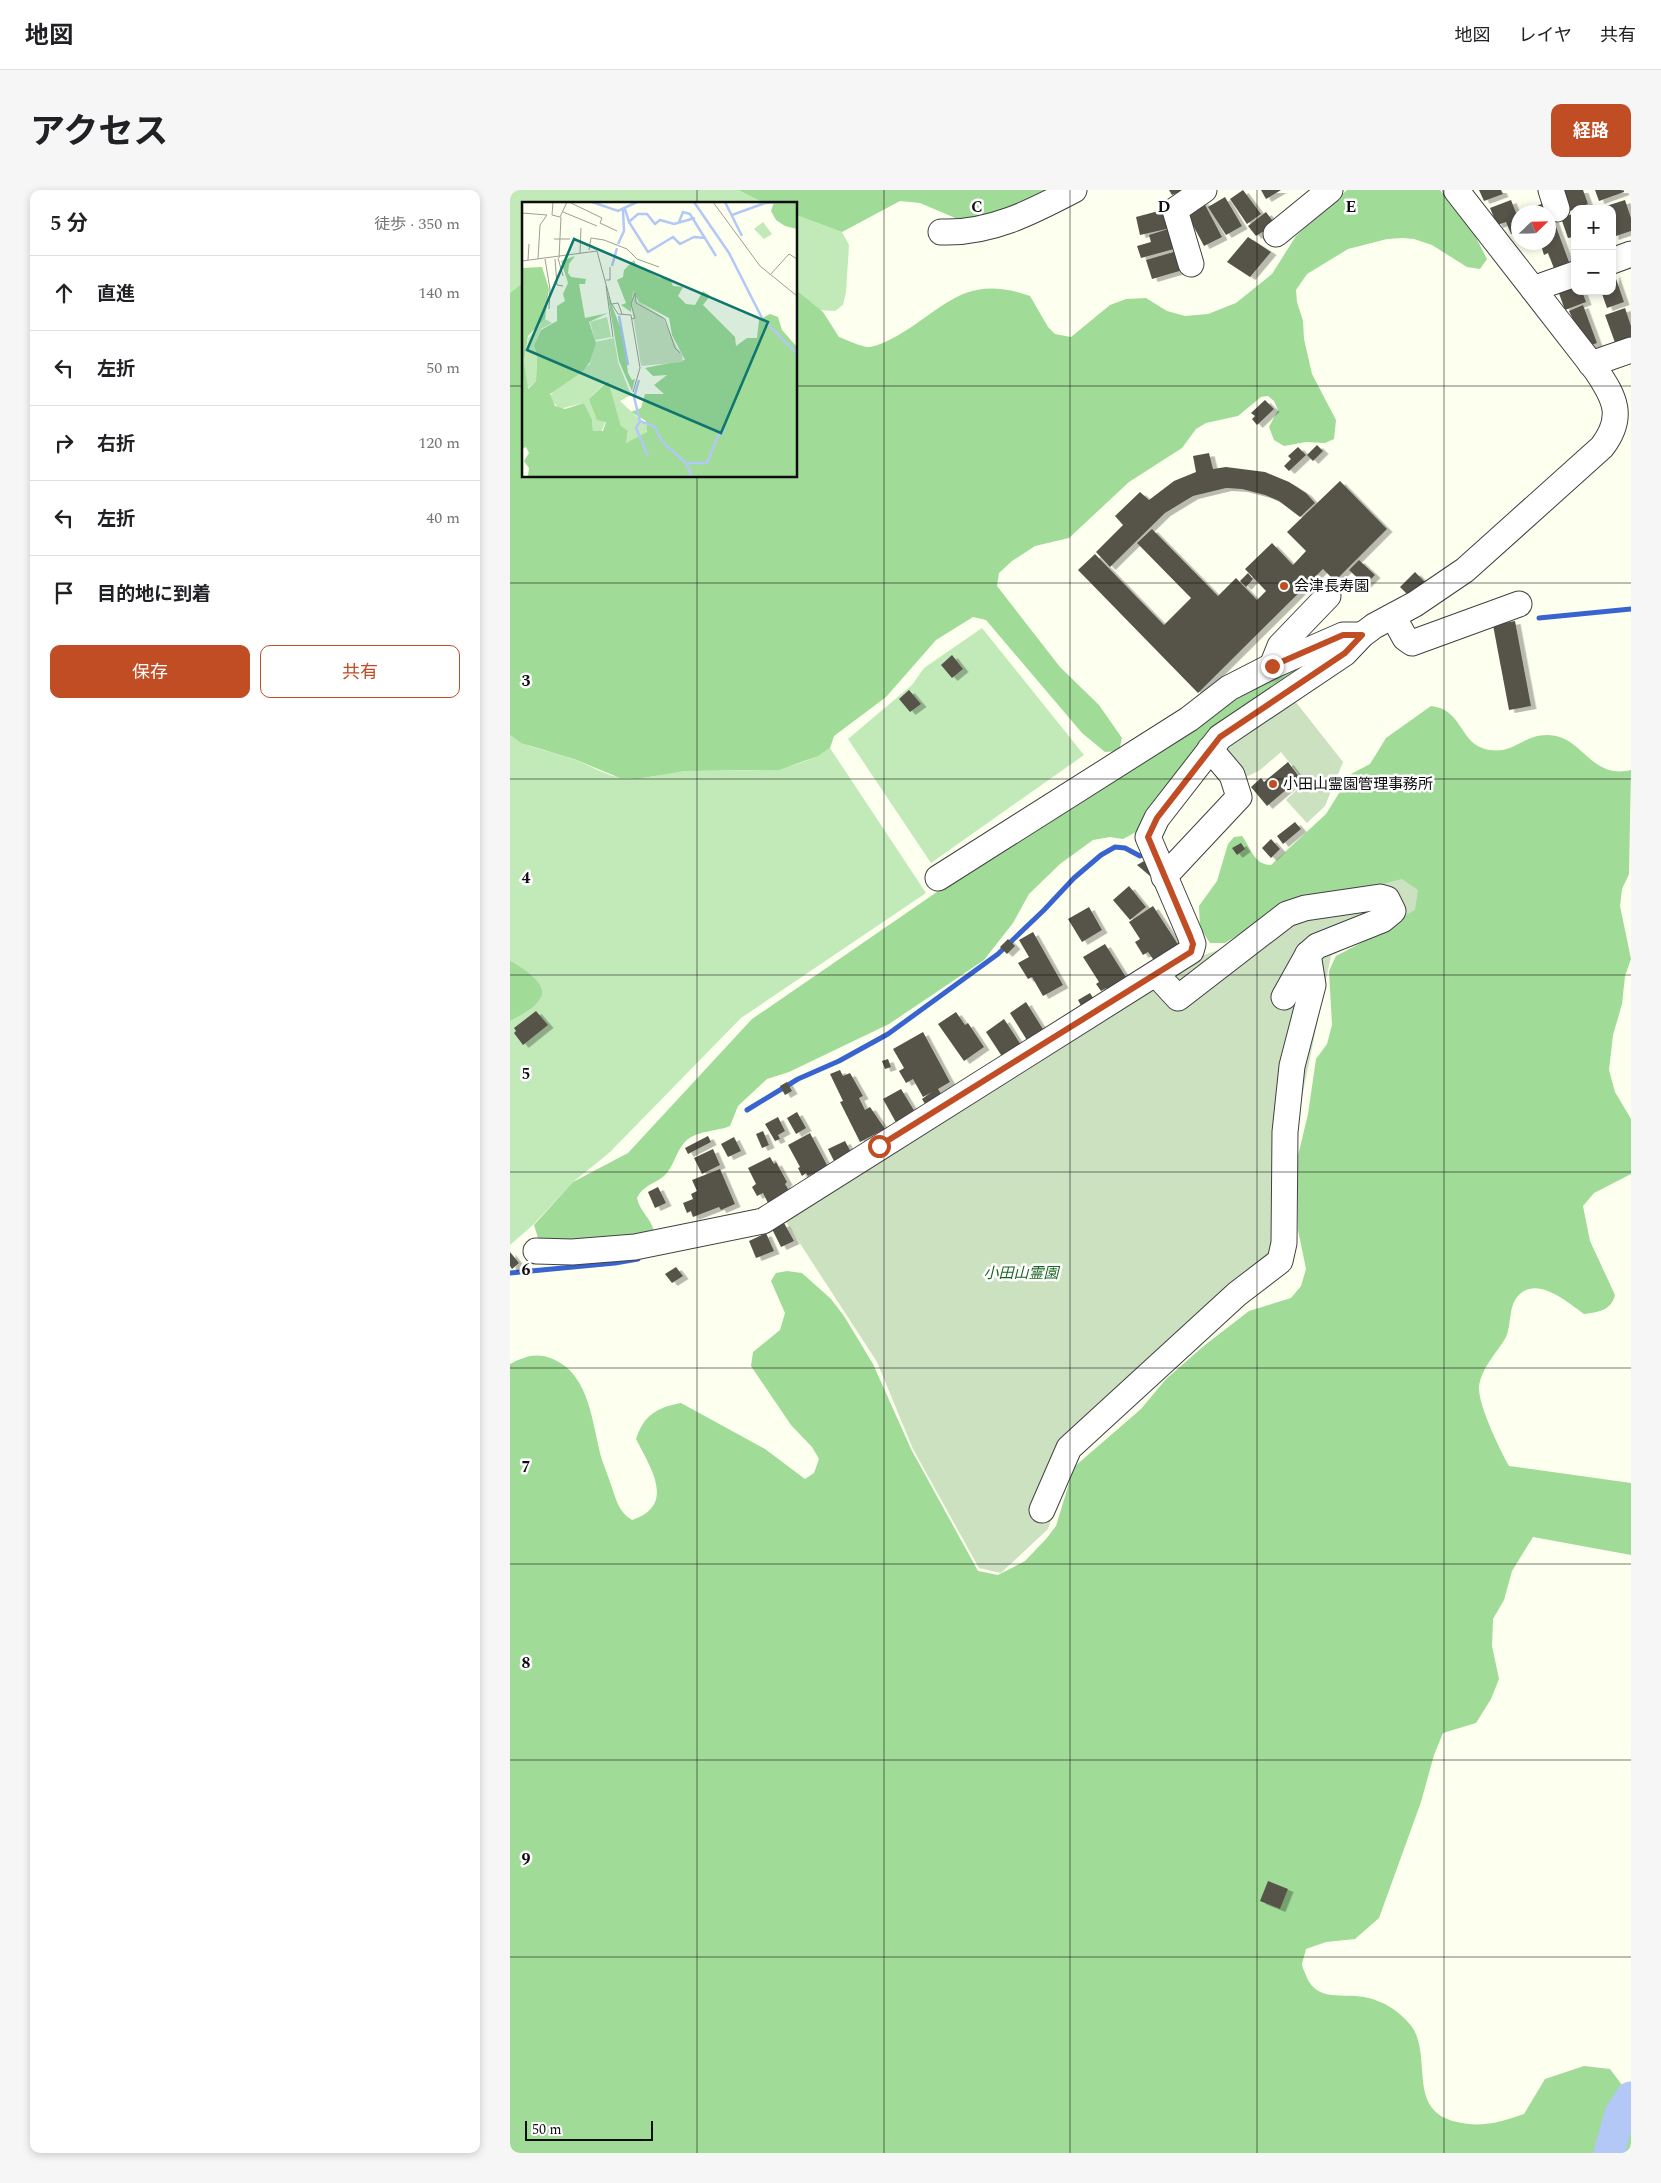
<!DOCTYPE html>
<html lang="ja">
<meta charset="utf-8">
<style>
:root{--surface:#fff;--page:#f6f6f6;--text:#202124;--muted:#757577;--line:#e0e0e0;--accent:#c04d24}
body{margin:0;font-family:Spectral,"Noto Sans JP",serif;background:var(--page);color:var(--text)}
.controls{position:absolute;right:15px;top:15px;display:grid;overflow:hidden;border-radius:10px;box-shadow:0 2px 8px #0003}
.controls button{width:45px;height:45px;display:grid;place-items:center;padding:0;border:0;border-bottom:1px solid var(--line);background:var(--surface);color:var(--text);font:25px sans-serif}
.compass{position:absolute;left:1001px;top:15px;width:45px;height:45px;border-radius:50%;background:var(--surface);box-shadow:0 2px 8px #0003;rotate:67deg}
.scale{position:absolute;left:15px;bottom:12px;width:128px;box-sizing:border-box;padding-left:5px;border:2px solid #0e0e0e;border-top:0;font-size:14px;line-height:18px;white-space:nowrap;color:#0e0e0e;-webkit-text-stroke:4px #fff;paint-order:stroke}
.stop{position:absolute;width:15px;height:15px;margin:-11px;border:4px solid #c04d24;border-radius:50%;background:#fff}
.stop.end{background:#c04d24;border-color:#fff;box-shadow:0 1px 5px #0008}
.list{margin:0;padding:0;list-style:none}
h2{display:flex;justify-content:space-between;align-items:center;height:65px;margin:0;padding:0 20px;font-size:21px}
h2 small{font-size:16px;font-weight:400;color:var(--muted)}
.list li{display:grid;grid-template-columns:32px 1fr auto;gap:15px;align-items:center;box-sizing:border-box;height:75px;padding:0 20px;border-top:1px solid var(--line)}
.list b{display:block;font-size:19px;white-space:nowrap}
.list em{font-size:16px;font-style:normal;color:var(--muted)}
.actions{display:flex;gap:10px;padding:15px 20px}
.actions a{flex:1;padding:11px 0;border:1px solid var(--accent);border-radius:10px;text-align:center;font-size:18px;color:var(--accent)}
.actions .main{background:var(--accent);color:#fff}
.icon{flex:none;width:28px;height:28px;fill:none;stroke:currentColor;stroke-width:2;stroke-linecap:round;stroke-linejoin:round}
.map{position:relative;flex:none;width:1121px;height:1963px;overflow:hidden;border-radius:10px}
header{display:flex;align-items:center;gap:30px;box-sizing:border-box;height:70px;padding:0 25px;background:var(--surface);border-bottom:1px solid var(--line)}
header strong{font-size:24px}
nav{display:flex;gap:28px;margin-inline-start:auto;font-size:18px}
.intro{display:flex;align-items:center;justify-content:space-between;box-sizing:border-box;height:120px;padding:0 30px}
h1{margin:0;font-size:35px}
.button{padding:12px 22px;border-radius:10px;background:var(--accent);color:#fff;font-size:18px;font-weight:700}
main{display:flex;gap:30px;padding:0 30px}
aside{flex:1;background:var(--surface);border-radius:10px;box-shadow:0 2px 8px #0003}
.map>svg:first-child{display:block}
.green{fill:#c2eab8}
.forest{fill:#a0db97}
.cemetery{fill:#cce1c0}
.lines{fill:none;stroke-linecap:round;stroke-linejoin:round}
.stream{stroke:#3964cf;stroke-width:5}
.river{stroke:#b3c8f7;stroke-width:31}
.building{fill:#57534a;filter:url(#shadow)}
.minor-casing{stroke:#414141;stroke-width:27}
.minor{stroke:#fff;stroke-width:25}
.route{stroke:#c04d24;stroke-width:6}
.grid{fill:none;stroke:#0e0e0e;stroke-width:1;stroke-opacity:0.55}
.poi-dot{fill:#c04d24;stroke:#fff;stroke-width:2}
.labels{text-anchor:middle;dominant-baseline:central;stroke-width:5;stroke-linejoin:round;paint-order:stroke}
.poi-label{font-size:15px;fill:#0e0e0e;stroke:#fff;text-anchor:start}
.park-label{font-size:15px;font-style:italic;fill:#1d6725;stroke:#fff}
.inset-river{fill:none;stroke:#b3c8f7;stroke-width:2.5}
.inset-road{fill:none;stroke:#9d9f95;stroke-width:1}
.view{fill:#0f766e;fill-opacity:0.15;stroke:#0f766e;stroke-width:2.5}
.inset-edge{fill:none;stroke:#0e0e0e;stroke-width:2.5}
.grid-label{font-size:16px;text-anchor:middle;font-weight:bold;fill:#0e0e0e;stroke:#fff;stroke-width:5;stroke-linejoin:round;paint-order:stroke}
</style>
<header>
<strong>地図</strong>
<nav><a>地図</a><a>レイヤ</a><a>共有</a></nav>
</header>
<div class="intro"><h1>アクセス</h1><a class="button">経路</a></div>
<main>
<aside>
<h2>5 分<small>徒歩 · 350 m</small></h2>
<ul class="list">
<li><svg class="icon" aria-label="ahead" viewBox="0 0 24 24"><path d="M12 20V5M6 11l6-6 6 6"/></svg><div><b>直進</b></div><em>140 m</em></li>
<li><svg class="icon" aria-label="left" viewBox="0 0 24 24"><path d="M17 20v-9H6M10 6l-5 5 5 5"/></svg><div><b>左折</b></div><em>50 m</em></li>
<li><svg class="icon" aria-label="right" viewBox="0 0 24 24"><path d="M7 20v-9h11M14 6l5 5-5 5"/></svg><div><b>右折</b></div><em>120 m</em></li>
<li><svg class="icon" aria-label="left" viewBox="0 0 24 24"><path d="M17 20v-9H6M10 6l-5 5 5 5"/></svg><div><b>左折</b></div><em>40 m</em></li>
<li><svg class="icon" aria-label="arrive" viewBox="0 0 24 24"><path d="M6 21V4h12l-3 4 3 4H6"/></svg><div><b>目的地に到着</b></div></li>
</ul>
<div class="actions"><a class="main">保存</a><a>共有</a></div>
</aside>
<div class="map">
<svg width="1121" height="1963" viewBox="0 0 1121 1963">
<defs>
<filter id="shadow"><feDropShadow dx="5.5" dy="3" stdDeviation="0" flood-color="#0004"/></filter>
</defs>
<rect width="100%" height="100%" fill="#fdffef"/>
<g class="green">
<polygon points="0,0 228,0 256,14 14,14 14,92 0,103"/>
<polygon points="286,25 332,42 339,55 336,102 333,115 325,121 308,120 286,100"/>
<polygon points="472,438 574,565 421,673 338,549 402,495 414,478"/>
<path d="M0,545C18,559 42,561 63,569C79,575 96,586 113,588C135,591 155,582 177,581C227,579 275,589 320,558L416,703L231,828L99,963L63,992L23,1035L0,1055V831L31,801L23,787L0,771Z"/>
</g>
<g class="forest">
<polygon points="228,0 545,0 506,21 450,30 410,13 390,11 332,42 286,25 286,14 256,14"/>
<path d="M837,0H930L959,34L977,69L970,79L957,77L922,55L904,49L893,48L877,49L838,59L797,84L786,100L787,112L793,131L794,149L802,184L826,230L824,249L815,253L796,252L774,256L764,250L759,237L768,220L764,211L758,206L751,207L728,226L696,233L686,239L672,258L619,292L559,348L525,356L502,371L489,383L487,396L550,477L589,515L612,548L609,561L595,562L572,543L476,430L463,427L426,450L376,507L324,546L320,558L308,566L269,580L175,581L127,589L110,588L64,569L11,553L0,545V103L14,92V286H286V100L313,122L329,147C337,150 349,156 358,157C367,157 379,150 387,146C436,117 455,83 520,106L538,137L545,144L561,147L600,115L616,109L636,108L657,121L675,126L698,124L726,113L762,84L786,46Z"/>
<path d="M786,478L784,486L626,642L613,649L600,647L583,650L550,674L519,704L503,733L474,770L379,834L279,882L257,889L228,916L220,936C206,942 185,940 174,953C166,962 163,978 154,986C144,994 132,996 127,1008C130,1022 142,1029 144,1042L42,1056L28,1048L24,1035L63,992L118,963L242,829L533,629L713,511Z"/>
<path d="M921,516C951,519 950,550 972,558C1001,568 1011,545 1037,545C1073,545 1080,590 1121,580L1119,684L1112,699L1110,716L1121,769L1115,786L1112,814L1103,845L1099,880L1105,902L1121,929V984L1084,1003L1073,1016L1080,1051L1105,1105C1101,1121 1088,1122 1074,1124C1056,1111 1023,1082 1005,1110C999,1120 1001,1136 996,1147C987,1163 971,1178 969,1197C968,1215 990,1260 999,1276L1121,1293V1365L1023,1347L1002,1381L994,1410L983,1429L982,1456L989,1489L981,1509L966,1533L933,1543L924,1565L911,1612L869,1728L845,1749L816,1752L796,1759C795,1764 793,1769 792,1774C792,1778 796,1784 797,1788C808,1812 833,1803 854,1807C865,1809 877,1814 886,1821C891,1825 901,1834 904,1840C921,1873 898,1921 947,1932C971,1938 992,1932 1014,1924L1035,1889L1074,1876L1100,1879L1121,1907V1963H0V1174C15,1166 27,1162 43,1169C81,1185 82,1236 92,1270C95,1278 98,1286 101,1295C106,1309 109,1323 122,1330C167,1315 140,1277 126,1249C134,1225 146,1218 171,1213L255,1259L295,1289L304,1283L309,1269L302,1257L281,1235L241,1176L243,1162L270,1140L275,1123L261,1091L266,1083L277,1081L292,1083L321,1109L334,1126L363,1174L401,1259L468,1381L488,1385L515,1371L536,1349L546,1336L564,1277L631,1219L656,1189L695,1155L739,1121L781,1108L791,1096L796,1079L788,1040L787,970L798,924L806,869L817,854L822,835L819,781L826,766L866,745L741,737L715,753H700L690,738L689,716L707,691L718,654L724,647L732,646C741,658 744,675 761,675L816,624L841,584L860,574L876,548Z"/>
<path d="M0,771C10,776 38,793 31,807C25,819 10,825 0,831Z"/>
</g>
<g class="cemetery">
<polygon points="785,511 833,572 815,616 797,633 776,610 795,592 771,562 750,580 734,588 715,558"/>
<polygon points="892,689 908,700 905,720 821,766 782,955 782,1048 559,1274 538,1339 491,1383 469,1378 403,1259 367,1172 276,1032 688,767 720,756 784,716"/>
</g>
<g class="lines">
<g class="stream">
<polyline points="1029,428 1121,419"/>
<polyline points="237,920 288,889 329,871 378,844 488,764 534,720 564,688 591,665 605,657 615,658 630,666"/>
<polyline points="0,1083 105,1073 128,1069"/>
</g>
<polyline class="river" points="1099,1963 1110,1924 1121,1907"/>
</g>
<g class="building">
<polygon points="659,0 673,0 662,5"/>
<polygon points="733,0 751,24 737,34 720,9"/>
<polygon points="751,0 771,0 756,9"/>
<polygon points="969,0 991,0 993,4 974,11"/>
<polygon points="1053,0 1073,0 1078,14 1060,21"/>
<polygon points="1085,0 1114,0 1114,2 1089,11"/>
<polygon points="715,7 732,36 716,45 698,17"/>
<polygon points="1001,10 1008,28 1008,41 1001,44 996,32 987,35 980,18"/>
<polygon points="1115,10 1121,28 1121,41 1103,47 1102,19 1090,18"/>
<polygon points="693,11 712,47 694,56 684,37 680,39 675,21"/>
<polygon points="1037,12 1059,72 1054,74 1055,77 1045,81 1038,63 1034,65 1030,52 1038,52 1038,22 1029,22 1026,16"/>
<polygon points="656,19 661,38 630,45 626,27"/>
<polygon points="756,22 765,34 746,46 738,36"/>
<polygon points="1065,23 1065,52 1064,52 1063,47 1058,48 1051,28"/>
<polygon points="658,39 664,59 631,68 627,56 641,52 639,45"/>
<polygon points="738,47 761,62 740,87 717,72"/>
<polygon points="667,61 673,80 642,89 636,70"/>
<polygon points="1104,83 1114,112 1097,118 1091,101 1102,101"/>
<polygon points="1065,91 1065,101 1072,101 1076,112 1055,120 1047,98"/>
<polygon points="1073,115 1087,153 1076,157 1059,121"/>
<polygon points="1115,118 1121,136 1121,153 1107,158 1095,125"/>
<polygon points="755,210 764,219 747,235 742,229 745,226 741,223"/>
<polygon points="807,255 813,261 803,271 797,265"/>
<polygon points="788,257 796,265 779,281 774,276 781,269 778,266"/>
<polygon points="699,263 703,279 716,277 755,282 779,292 796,303 805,313 790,327 769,311 755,305 732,299 716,298 683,306 655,323 600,377 586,362 613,335 605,326 630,302 639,310 664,291 686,282 683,266"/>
<polygon points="830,291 877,339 825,391 813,379 688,503 568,380 585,364 654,435 681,408 627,353 642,339 708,406 726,388 747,410 756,401 735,379 762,353 783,375 796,361 777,342"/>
<polygon points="849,370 865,385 855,395 839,380"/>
<polygon points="905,382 915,392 900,407 890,397"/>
<polygon points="738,383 743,389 736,397 730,391"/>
<polygon points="1005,431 1021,516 999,520 983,435"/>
<polygon points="442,465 453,479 442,488 431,475"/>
<polygon points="399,500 411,514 400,522 389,509"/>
<polygon points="778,572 790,588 757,616 741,597 751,588 754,592"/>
<polygon points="785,632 791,639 773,654 767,646"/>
<polygon points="761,649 770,659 761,668 752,658"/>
<polygon points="731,653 735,659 727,665 722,658"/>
<polygon points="636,670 644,684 640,686 627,675"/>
<polygon points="619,696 636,717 620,730 603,710"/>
<polygon points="643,716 669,756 645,772 638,762 633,765 625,752 630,749 619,732"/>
<polygon points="579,717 592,740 572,752 558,729"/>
<polygon points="523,742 553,795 533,806 522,787 518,789 508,773 519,767 509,750"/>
<polygon points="498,749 505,756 497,764 490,757"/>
<polygon points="595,754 619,792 600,804 596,798 591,801 586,794 589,792 573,767"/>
<polygon points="580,803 588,816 575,823 568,810"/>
<polygon points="516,812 536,844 520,855 500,823"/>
<polygon points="26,821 38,835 13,855 4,843 6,841 4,838"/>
<polygon points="446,822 455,835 458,833 474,857 454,871 428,834"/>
<polygon points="494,829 513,858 495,871 476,842"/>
<polygon points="413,842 440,892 428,899 435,910 419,920 412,909 422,902 413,907 403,889 396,893 389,881 394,878 383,859"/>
<polygon points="378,869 381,877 375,879 372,871"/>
<polygon points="330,880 333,886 340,883 353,906 349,908 355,920 360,917 375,939 350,952 330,912 333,911 320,884"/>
<polygon points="277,892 282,901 275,905 270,896"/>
<polygon points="391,899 405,922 389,938 373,909"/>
<polygon points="287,922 296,938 286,944 277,928"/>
<polygon points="268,927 275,941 268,945 270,949 265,951 255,934"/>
<polygon points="253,941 259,955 252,958 246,944"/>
<polygon points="300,943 318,977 298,986 296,983 292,986 288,978 290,977 278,955"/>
<polygon points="198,946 201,952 178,964 175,958"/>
<polygon points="224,947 231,961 218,967 211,954"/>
<polygon points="335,951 343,966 326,975 318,959"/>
<polygon points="203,959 210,975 192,984 184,968"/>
<polygon points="260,967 264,974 266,972 277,992 275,994 280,1002 258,1013 253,1003 247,1006 242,997 246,994 238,978"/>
<polygon points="210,979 225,1014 211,1020 209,1017 183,1027 181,1021 177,1023 173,1013 183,1009 181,1004 187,1001 182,990"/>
<polygon points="148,997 156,1013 145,1018 138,1002"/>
<polygon points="274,1033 284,1051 271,1057 262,1039"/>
<polygon points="256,1043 264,1061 246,1068 239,1051"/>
<polygon points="0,1062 9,1073 2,1079 0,1076"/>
<polygon points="166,1077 173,1086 162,1093 155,1084"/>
<polygon points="758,1691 778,1699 770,1719 750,1711"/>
</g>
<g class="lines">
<defs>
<g id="minor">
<polyline points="1041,0 1047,19"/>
<path d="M431,42C480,44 522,22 564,0"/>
<polyline points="766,44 820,0"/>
<polyline points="1102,71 1121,64"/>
<polyline points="681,74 665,20 694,0"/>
<polyline points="1023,99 1065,84"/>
<polyline points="1081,174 1121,160"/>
<polyline points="883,426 895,448 902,453 1009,414"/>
<polyline points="762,476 770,456 818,406"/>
<polyline points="654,687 729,607 722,585 700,559"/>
<polyline points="428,688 679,529 719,498 762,476 833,445 852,445"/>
<polyline points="774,807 798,764"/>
<path d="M26,1061L62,1062L125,1057L253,1031L681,761L683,754L680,745L638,647L647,628L710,547L835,463L852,445L864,436L905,414L955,380L1092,257C1115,227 1105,208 1086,180L946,0"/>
<polyline points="532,1320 559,1258 727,1104 770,1071 774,1053 775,942 782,876 803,795 798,764 807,756 872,730 883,721 877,709 870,707 795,718 777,724 668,808 646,784"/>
</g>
</defs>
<use href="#minor" class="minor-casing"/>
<use href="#minor" class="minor"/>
</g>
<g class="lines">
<polyline class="route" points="369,956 681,762 683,754 680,746 638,647 647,628 710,547 835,463 852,445 833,445 762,476"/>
</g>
<path class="grid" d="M187,0V14M374,0V1963M560,0V1963M747,0V1963M934,0V1963M0,196H14M286,196H1121M187,286V1963M0,393H1121M0,589H1121M0,785H1121M0,982H1121M0,1178H1121M0,1374H1121M0,1570H1121M0,1767H1121"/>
<g class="poi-dot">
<circle cx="774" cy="396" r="5"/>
<circle cx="763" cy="594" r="5"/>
</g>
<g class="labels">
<g class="poi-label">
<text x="784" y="396">会津長寿園</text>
<text x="773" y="594">小田山霊園管理事務所</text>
</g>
<g class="park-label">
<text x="511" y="1083">小田山霊園</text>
</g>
</g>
<g transform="translate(12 12)">
<rect width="275" height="275" fill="#fdffef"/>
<path d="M241,20L250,32L242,37L232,27ZM85,115L89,135L73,138L68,120ZM23,117L30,121L19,127L12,143L15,154L14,179L5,187L2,161L6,136ZM92,136L96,160L109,193L98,199L126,225L123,234L104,241L106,230L99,224L85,179L67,197L84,219L79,230L71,229L70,217L62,201L37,207L27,195L34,186L68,162L73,140Z" fill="#c2eab8"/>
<path d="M252,0H275V27L263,24L254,18L249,9ZM53,54L47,62L46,71L49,75L64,77L63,82H57L63,116L86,111L67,120L74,141L68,160L60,170L28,192L33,204L43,207L62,201L70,217L71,229H81L84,220L75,218L67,197L86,179L99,224L106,229L104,241L125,230L124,219L109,210L119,206L123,192H142L132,183L145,173L131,174L123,166L163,158L150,133L147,116L117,100L111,90L109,110L99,103L104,101L95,78L101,75L102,68L112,58L115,64L138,76H148L151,84L161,85L156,94L164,102L173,103L181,89L188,94L181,103L213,135L214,144L225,136H235L237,118L248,112L256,115L260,128L275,145V275L6,274L7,266L2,259L7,251L4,245L0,247V66L20,65L27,87L23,117L6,134L2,160L6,187L14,179L15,154L12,143L19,128L35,119V104L43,99L41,92L46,81L39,59ZM85,90L101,133L106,171L110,178L113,177L110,189L97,159Z" fill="#a0db97"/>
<path d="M112,88L115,99L141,115L155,146L160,151L161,160L119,164L109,101Z" fill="#cce1c0"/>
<path class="inset-river" d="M70,0L96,9L115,0M172,0L207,51L240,116L275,152M203,0L220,34M103,7L107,20L126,50L151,35L158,42L172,35L184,36M210,13L243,1L265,0M108,19L116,12H125L133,22L138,18L152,22L173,16M157,20L161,10L168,12L194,54M96,42L102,29L101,8M90,64L95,46M97,114L106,163M117,178L112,195L118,219L133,225L140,240L164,261L170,275M118,219L114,226L126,254M166,261H185L196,234L203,228"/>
<path class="inset-road" d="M31,0L30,13L38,15L45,0M47,0L80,16L78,21L95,29M191,0L238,64L275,94M41,10L75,24M0,11L25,13M32,37H48M67,48L69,36L82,38L105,47L115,57L137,65M58,51L59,26M36,56L41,74M37,56L39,15M16,57L18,23L25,13M23,57L28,87L27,107M33,57L35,83L41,84M6,58L7,42M0,59L75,49L89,101L96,112L109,113L118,166L111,190M248,73L267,52L275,57M84,78H88V65M84,84L91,135M90,102L96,101L100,112M110,117L113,116L109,102L113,91L114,101L143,117L153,146L158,151"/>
<path class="view" d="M52,37L246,120L199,231L5,148Z"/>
<rect width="275" height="275" class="inset-edge"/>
</g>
<g class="grid-label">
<text x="467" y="22">C</text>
<text x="654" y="22">D</text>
<text x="841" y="22">E</text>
<text x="16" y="496">3</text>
<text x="16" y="693">4</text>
<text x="16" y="889">5</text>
<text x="16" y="1085">6</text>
<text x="16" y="1282">7</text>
<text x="16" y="1478">8</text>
<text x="16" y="1674">9</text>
</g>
</svg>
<div class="controls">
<button>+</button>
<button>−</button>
</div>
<svg class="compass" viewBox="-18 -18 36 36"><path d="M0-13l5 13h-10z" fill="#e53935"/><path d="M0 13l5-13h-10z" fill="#757577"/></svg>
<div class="scale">50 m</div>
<div class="stop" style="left:369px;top:956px"></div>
<div class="stop end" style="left:762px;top:476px"></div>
</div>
</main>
